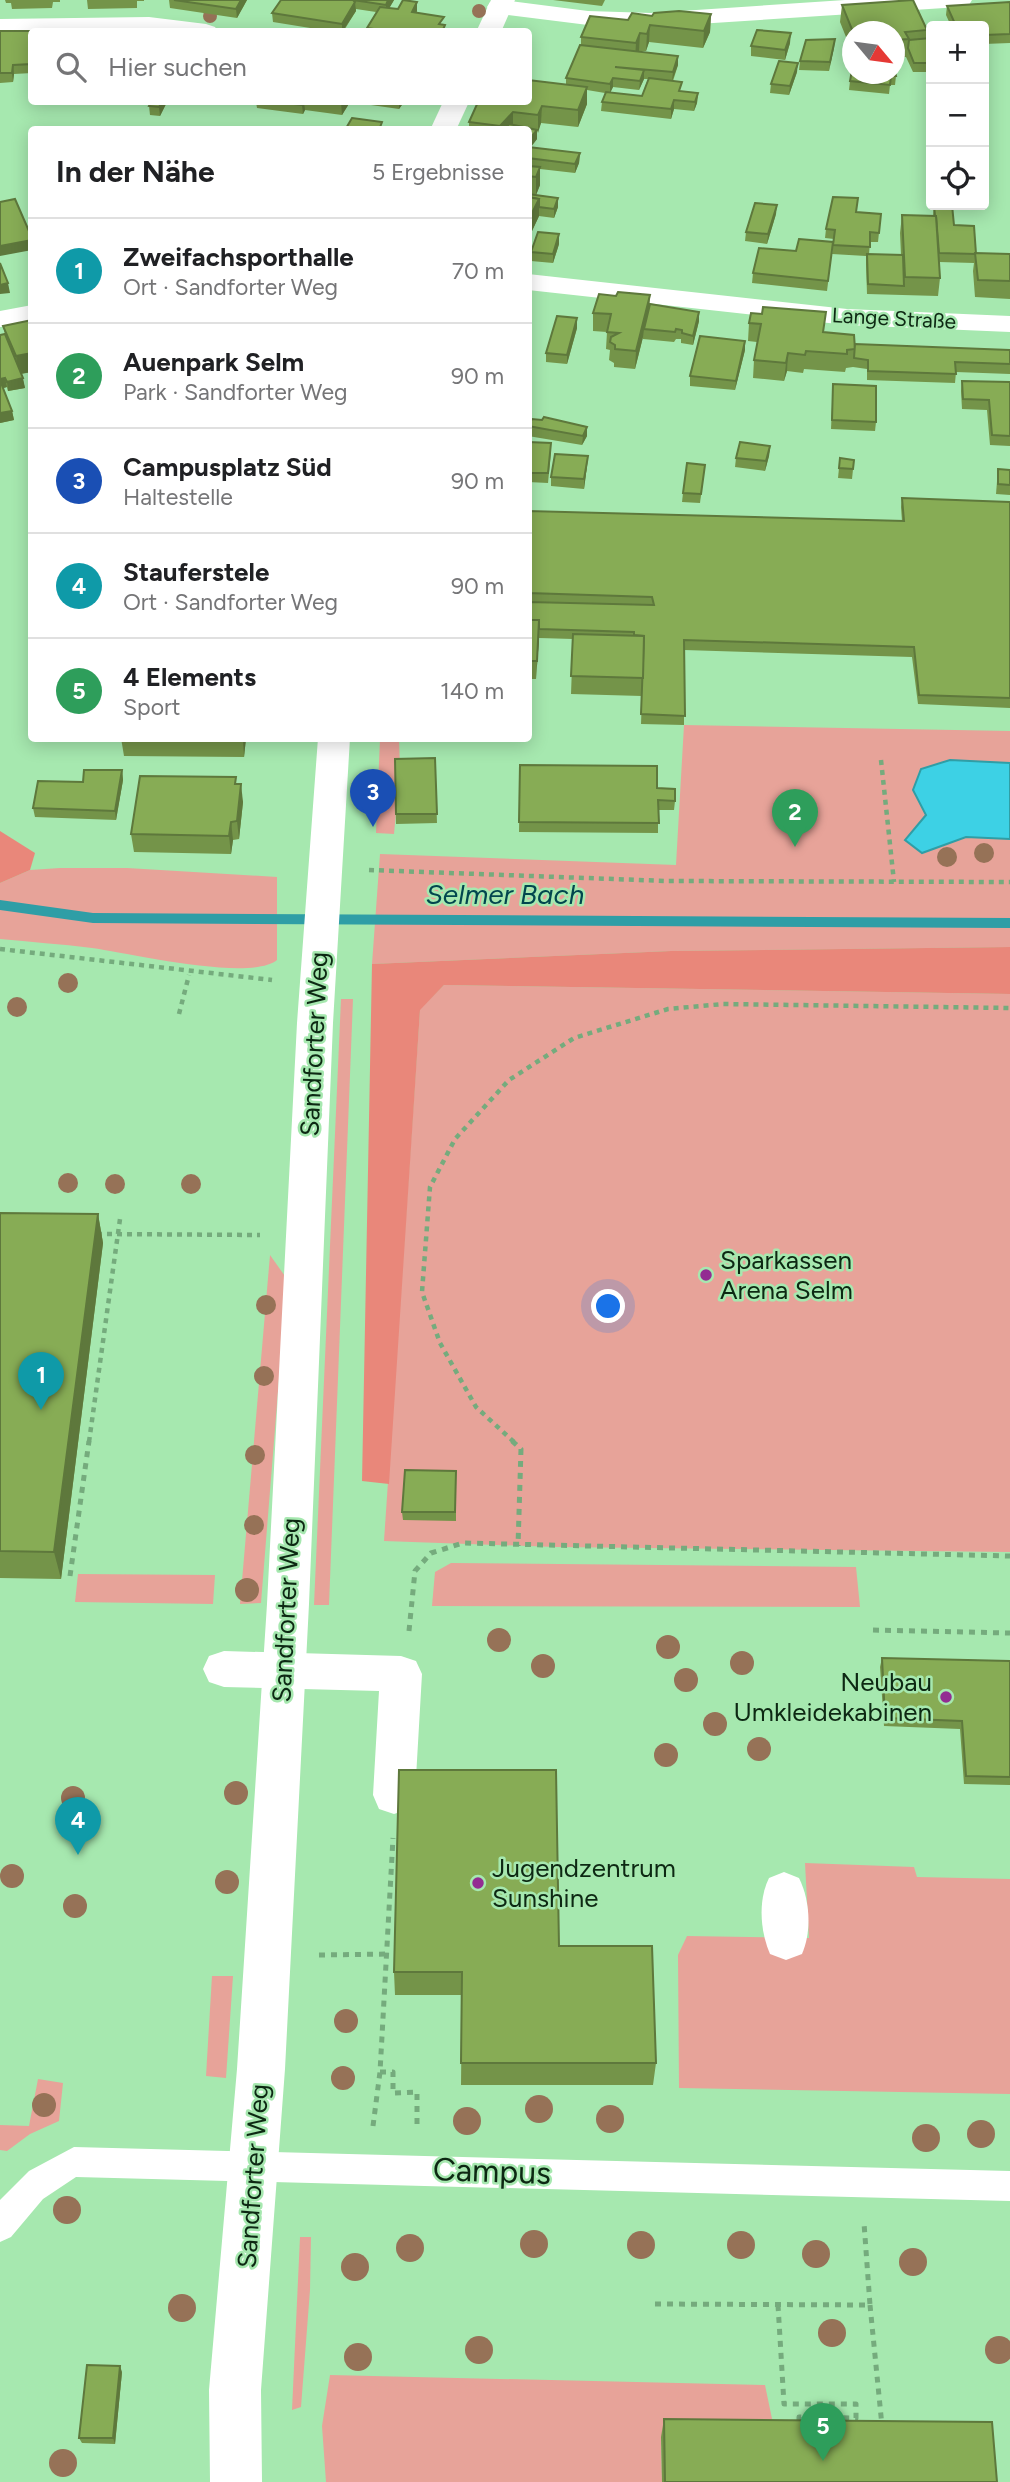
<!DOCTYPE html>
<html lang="de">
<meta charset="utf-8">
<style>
:root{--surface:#fff;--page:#f2f2f2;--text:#202124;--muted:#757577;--line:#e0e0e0;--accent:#7c3aed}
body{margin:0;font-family:Figtree,sans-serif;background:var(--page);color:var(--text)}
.controls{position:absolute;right:21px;top:21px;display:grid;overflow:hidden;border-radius:7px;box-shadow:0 4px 18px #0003}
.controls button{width:63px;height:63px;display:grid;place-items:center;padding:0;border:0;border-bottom:2px solid var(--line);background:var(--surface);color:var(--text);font:35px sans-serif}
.compass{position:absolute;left:842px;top:21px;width:63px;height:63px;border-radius:50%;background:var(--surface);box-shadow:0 4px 18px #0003;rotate:119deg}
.you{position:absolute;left:609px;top:1307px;width:24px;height:24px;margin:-18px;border:5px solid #fff;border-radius:50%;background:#1a73e8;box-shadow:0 0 0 10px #1a73e833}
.badge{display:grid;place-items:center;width:46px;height:46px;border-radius:50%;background:var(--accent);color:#fff;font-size:23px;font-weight:700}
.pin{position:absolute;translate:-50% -58px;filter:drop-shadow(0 2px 4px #0008)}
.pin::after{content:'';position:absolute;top:37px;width:24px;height:21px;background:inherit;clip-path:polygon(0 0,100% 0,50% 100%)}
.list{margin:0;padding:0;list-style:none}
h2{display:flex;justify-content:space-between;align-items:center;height:91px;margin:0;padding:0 28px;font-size:30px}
h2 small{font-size:23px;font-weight:400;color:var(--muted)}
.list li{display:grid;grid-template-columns:46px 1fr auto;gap:21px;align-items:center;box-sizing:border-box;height:105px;padding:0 28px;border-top:2px solid var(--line)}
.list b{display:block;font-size:26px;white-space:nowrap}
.list p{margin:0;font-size:23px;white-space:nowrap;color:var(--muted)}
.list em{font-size:23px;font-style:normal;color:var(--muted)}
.icon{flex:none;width:38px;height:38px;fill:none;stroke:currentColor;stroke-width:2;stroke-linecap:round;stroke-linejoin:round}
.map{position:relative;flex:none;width:1010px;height:2482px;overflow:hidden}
.search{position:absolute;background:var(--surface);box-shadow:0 4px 18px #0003;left:28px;top:28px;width:504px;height:77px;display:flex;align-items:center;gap:18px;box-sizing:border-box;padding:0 24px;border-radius:7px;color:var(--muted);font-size:26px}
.panel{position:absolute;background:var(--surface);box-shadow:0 4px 18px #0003;left:28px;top:126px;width:504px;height:616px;border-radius:7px}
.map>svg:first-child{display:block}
.green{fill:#e7a399}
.forest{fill:#e9877a}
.water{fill:#3dd1e5;stroke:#2f9ea6;stroke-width:2}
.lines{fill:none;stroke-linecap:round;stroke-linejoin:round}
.stream{fill:#2f9ea6;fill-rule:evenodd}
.path-far1{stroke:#75ab7d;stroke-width:4.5;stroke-dasharray:5 5;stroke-linecap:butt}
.path{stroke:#75ab7d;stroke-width:5;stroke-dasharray:6 6;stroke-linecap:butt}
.service{fill:#fff;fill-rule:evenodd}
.pedestrian{fill:#fff;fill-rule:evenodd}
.minor{fill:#fff;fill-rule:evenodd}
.tertiary{fill:#fff;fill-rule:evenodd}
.tree{fill:#967257}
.wall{fill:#749449;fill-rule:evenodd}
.shaded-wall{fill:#5e783c}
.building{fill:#87ac55;stroke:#5e783c;stroke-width:2}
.poi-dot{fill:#932c92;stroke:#a6e8af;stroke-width:2.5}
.labels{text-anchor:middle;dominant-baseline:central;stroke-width:5;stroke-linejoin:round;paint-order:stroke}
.far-street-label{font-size:21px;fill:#0d2813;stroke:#a6e8af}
.street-label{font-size:26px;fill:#0d2813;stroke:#a6e8af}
.poi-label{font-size:26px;fill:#0d2813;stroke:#a6e8af;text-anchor:start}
.water-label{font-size:28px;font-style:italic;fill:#02464e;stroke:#a6e8af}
.near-street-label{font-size:32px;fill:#0d2813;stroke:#a6e8af}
</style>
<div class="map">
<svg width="1010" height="2482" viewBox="0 0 1010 2482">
<rect width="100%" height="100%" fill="#a6e8af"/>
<g class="green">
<polygon points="684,725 1010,731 1010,763 950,760 913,790 926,815 922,853 966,837 1010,839 1010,947 671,951 372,964 380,854 676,865"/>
<polygon points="380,739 399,739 400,769 394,834 376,833"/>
<path d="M60,868H127L277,877V960C250,982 129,953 92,948C61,944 30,942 0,939V883L30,870Z"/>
<polygon points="444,985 1010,994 1010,1552 555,1547 384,1541 420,1009"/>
<polygon points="341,999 353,999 329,1605 314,1605"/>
<polygon points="270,1255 287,1279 261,1603 240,1604"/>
<polygon points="451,1563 856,1567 860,1607 432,1606 435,1572"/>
<polygon points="78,1574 215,1575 213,1604 75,1602"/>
<polygon points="805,1863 914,1867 917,1877 1010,1879 1010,2094 679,2088 678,1955 687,1936 809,1938"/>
<polygon points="212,1976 233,1976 226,2078 206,2076"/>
<polygon points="38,2079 63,2083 59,2121 30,2134 7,2151 0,2150 0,2125 29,2126"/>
<polygon points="300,2237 311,2237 310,2290 301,2407 292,2410"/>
<polygon points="330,2375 765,2385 776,2438 661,2437 662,2482 326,2482 322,2426"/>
</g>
<g class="forest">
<polygon points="0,831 35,853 30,870 0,883"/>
<polygon points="1010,947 1010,994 444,985 420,1010 389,1484 362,1481 372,964 671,951"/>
</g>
<polygon class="water" points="950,760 1010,763 1010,839 966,837 922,853 905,840 926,815 913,790 921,769"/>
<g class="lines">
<polygon class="stream" points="0,900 93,913 1010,918 1010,928 93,923 0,910"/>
<g class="path-far1">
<polyline points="881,760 894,882"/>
<polyline points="369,870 667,881 1010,882"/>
<polyline points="0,949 272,980"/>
<polyline points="179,1014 189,975"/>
<polyline points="97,1234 260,1235"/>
<polyline points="89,1442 120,1219"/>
<polyline points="514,1442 476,1407 440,1343 422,1292 430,1187 455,1139 509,1080 574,1038 668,1009 723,1004 1010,1008"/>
</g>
<g class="path">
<polyline points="512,1441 521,1449 518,1546"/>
<polyline points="70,1576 89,1441"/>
<polyline points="873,1630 1010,1633"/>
<polyline points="409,1631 415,1571 431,1553 463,1543 1010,1556"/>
<polyline points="319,1955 388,1954"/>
<polyline points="380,2072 393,2072 393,2093 417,2092 417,2129"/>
<polyline points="373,2126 380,2072 393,1838"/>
<polyline points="655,2304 870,2305 864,2223"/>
<polyline points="778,2305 784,2404 856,2404 856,2418 799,2417 799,2424"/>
<polyline points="870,2305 882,2426"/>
</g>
<polygon class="service" points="74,2147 1010,2171 1010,2201 76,2177 43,2199 11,2237 0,2242 0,2200 29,2171"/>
<g class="pedestrian">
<polygon points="224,1651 401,1656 416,1661 422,1674 415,1795 409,1809 394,1814 379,1809 373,1795 379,1691 224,1687 209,1682 203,1669 209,1656"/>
<path d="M784,1872L799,1878C810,1900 812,1931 802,1954L786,1960L770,1954C760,1931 758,1900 769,1878Z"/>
</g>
<g class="minor">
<polygon points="503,0 588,11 651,13 845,0 972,0 969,5 960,7 651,27 588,25 499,14 490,12 487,7 490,2"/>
<polygon points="149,17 206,24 215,27 218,32 0,33 0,19"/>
<polygon points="528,274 847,309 1010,316 1010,332 847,325 528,290"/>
<polygon points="32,305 32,322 0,327 0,311"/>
</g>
<g class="tertiary">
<polygon points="491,0 515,0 501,32 476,32"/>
<polygon points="443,102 469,102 456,130 430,130"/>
<polygon points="318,738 350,738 333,1023 309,1604 285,2069 261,2390 262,2482 210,2482 209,2390 237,2069 267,1604 297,1023"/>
</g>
</g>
<g class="tree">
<circle cx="479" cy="11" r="7"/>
<circle cx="210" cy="16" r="7"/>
<circle cx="984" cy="853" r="10"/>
<circle cx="947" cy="857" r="10"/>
<circle cx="68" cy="983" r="10"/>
<circle cx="17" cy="1007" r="10"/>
<circle cx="68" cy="1183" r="10"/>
<circle cx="115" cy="1184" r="10"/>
<circle cx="191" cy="1184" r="10"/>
<circle cx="266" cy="1305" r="10"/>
<circle cx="264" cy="1376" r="10"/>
<circle cx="255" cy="1455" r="10"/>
<circle cx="254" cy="1525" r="10"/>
<circle cx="247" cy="1590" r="12"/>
<circle cx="499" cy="1640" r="12"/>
<circle cx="668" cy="1647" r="12"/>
<circle cx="742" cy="1663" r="12"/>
<circle cx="543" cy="1666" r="12"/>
<circle cx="686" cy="1680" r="12"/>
<circle cx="715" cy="1724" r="12"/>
<circle cx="759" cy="1749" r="12"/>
<circle cx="666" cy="1755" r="12"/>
<circle cx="236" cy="1793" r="12"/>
<circle cx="73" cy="1798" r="12"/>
<circle cx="12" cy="1876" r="12"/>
<circle cx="227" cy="1882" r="12"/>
<circle cx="75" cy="1906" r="12"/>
<circle cx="346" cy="2021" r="12"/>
<circle cx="343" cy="2078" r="12"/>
<circle cx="44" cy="2105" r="12"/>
<circle cx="539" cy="2109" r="14"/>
<circle cx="610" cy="2119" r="14"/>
<circle cx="467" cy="2121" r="14"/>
<circle cx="981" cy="2134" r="14"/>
<circle cx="926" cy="2138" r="14"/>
<circle cx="67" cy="2210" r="14"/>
<circle cx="534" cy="2244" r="14"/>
<circle cx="641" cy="2245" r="14"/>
<circle cx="741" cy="2245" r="14"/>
<circle cx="410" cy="2248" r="14"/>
<circle cx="816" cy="2254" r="14"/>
<circle cx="913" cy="2262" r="14"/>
<circle cx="355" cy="2267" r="14"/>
<circle cx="182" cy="2308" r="14"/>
<circle cx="832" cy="2333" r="14"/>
<circle cx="479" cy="2350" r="14"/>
<circle cx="999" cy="2350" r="14"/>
<circle cx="358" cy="2357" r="14"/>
<circle cx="63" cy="2463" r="14"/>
</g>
<g class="wall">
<polygon points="5,0 60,0 60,2 53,2 52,8 12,9 11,3 6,3"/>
<polygon points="87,0 144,0 144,1 137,1 137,8 88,9"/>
<polygon points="169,0 247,0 237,18 170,8"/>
<polygon points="281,0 394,0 389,8 417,11 416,13 444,25 446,32 367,32 367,28 376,12 356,9 356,11 343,32 335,32 273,22 272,13"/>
<polygon points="553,0 605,0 602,6"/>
<polygon points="1010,2 1010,43 984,44 984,26 951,26 946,15 947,6"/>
<polygon points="842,5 927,30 926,39 931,38 931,72 913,72 906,57 894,58 894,32 852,32 852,52 840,22"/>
<path d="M711,14L710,32L703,48L649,42L646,51H639V52L678,65L673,81L681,92L698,93L697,103L694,111L674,109L671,119L601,111L602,102L605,93L587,90V104L578,127L541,123L537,133V139L531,147L580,153L579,163L575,173L540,169V185L536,195L528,194V130H469V122L566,84V78L581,45V37L628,20L652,16ZM644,79H648L642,96L610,93L613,87L639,90Z"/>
<polygon points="0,31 32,32 32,73 14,74 13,82 0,83"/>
<polygon points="835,39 829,71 799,70 800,61"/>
<polygon points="790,43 785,60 751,56 751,46"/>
<polygon points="797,72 789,95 770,93 771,84"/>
<polygon points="896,76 895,85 890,85 889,94 849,90 850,81"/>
<polygon points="167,102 160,116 150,115 149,106"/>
<polygon points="256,102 404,102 399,109 350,102 342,115 305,110 303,114 257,108"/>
<polygon points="528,194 558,198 558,207 554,218 539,216 532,231 528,230"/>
<polygon points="934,205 948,205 954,225 976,253 1010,254 1010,299 975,297 973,271 974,263 939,262 940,278 938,296 867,294 866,264 866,256 832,254 834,239 825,238 826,229 856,212 881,214 878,242 870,242 869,254 901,255 900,233 902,215 933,216"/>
<polygon points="776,214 767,244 745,241 746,232"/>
<polygon points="833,242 827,291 752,283 753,273 796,251"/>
<polygon points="559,244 553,263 531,261 531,252"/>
<polygon points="650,304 699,321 693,345 681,343 681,339 676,339 674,342 643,339 643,337 635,369 614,367 614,363 609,360 610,350 606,349 607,332 593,331 593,313"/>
<polygon points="577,318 577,328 567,364 546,362 546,353"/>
<polygon points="749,323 824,332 855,344 1010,350 1010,374 956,372 955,383 867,380 867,369 853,367 846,368 845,372 804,369 803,373 787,371 784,381 753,378 754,360 757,342 748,341"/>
<polygon points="3,326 32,372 21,374 25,388 8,391 7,387 3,388 12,411 14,420 0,423 5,334"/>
<polygon points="745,350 735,390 690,386 690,376"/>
<polygon points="962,381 1010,382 1010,446 990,445 987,410 962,409 961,391"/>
<polygon points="833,384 876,422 875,431 831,429"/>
<polygon points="542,420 587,436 582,445 528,436 528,426"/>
<polygon points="528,442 551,452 548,483 528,482"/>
<polygon points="770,446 769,456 765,471 735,467 736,458"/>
<polygon points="588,456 587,466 584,489 551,486 551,477"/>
<polygon points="840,458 854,460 852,479 838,478"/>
<polygon points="705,465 700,503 682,502 683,493"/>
<polygon points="998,469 1010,470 1010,495 996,494"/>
<polygon points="902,498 1010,502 1010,708 918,704 912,657 684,650 684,725 641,724 642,696 571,694 573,639 539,638 536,679 528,679 528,511 902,521 901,507"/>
<polygon points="121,738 246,738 244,757 124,756"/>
<polygon points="435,758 437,823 396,824 395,759"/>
<polygon points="520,765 657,788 675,801 674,810 658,810 658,833 519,832"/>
<polygon points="122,770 123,780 116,820 35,817 33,808 83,782"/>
<polygon points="236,784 243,802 239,839 233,840 231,854 134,852 131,834"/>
<polygon points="0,1213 98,1214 103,1243 61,1579 0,1578"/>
<polygon points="456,1471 456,1521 403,1520 402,1512"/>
<polygon points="882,1658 1010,1661 1010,1785 964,1784 960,1729 884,1726 880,1667"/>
<polygon points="559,1946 656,2063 653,2085 461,2085 462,1995 395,1995 394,1972"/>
<polygon points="122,2372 115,2444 82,2443 79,2438"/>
<polygon points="664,2419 997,2482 662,2482 661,2437"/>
</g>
<g class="shaded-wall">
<polygon points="241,0 247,0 237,18 236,9"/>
<polygon points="388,0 394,0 386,14 386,5"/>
<polygon points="355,2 356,11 342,32 342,24"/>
<polygon points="417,2 417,11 412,21 412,12"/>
<polygon points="711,14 710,32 703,48 704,31"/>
<polygon points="650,25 649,42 646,51 647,34"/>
<polygon points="640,33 639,51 635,60 636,43"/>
<polygon points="791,33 790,43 785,60 785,50"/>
<polygon points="835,39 834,48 829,71 830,62"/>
<polygon points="678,56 678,65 672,81 673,72"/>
<polygon points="798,63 797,72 789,95 790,86"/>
<polygon points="13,65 14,74 13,82 12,73"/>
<polygon points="644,70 644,79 639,90 640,81"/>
<polygon points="613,78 613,87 610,93 610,84"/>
<polygon points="587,87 587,104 578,127 578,110"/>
<polygon points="698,93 697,103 694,111 695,102"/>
<polygon points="674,100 674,109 671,119 671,109"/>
<polygon points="162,102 167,102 160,116 159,107"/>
<polygon points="304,102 305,110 303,114 302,105"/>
<polygon points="341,102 350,102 342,115"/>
<polygon points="399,102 404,102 399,109"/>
<polygon points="542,106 541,123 538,133 538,115"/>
<polygon points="513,112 513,130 500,130 500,126"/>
<polygon points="537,130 537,139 528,150 528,141"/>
<polygon points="580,153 579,163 575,173 575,164"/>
<polygon points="540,167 540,185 536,195 536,177"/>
<polygon points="558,198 558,207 554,218 554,209"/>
<polygon points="539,199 539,216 532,231 532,213"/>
<polygon points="777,205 776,214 767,244 768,234"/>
<polygon points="559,234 559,244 553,263 553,254"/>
<polygon points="32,240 32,250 0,256 0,246"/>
<polygon points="8,283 10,293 0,294 0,285"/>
<polygon points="650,295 649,313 644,329 643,337 635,369 636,351"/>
<polygon points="699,312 699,321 693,345 693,336"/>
<polygon points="577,318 577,328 567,364 567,355"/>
<polygon points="745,341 745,350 735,390 736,381"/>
<polygon points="32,353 32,372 18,374 16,356"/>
<polygon points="788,353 787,371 784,381 786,363"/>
<polygon points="5,378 7,387 0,389 0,379"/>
<polygon points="23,378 25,388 8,391 7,382"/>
<polygon points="12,411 14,420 0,423 0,413"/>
<polygon points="587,427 587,436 582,445 583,436"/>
<polygon points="770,446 769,456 765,471 766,461"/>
<polygon points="588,456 587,466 584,489 584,479"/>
<polygon points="539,620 539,639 536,679 537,661"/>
<polygon points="246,738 244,757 243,739"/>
<polygon points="122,770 123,780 116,820 115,811"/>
<polygon points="241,784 243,802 239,839 237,821"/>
<polygon points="231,822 233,840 231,854 229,836"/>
<polygon points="98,1214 103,1243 61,1579 54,1552"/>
<polygon points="120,2366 122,2372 115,2444 113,2438"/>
</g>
<g class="building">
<polygon points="174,0 241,0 236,9"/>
<polygon points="281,0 353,0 355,2 342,24 272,13"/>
<polygon points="353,0 388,0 386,5"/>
<polygon points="403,0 417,2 412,12 444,17 439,24 445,25 442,32 394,32 367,28 380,7 398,9"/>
<polygon points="913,0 927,30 905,32 909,39 894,40 894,32 853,32 842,5"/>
<polygon points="1010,2 1010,34 984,35 984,26 956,26 947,6"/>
<polygon points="679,11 711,14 704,31 650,25 647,34 640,33 636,43 581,37 590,16 628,20 632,13 652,16 654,13"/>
<polygon points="757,30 791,33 785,50 751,46"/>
<polygon points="0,31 53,31 32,32 32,64 13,65 12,73 0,73"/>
<polygon points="931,38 931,63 914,63 908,48 909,40"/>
<polygon points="835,39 830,62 800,61 806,40"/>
<polygon points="580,45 678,56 673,72 615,67 644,70 640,81 613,78 610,84 566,78"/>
<polygon points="779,61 798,63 790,86 771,84"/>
<polygon points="894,67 896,76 891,76 890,85 850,81 852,70 852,74 894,74"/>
<polygon points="649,78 682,82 679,91 698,93 695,102 674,100 671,109 602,102 606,92 642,96"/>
<polygon points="528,80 587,87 578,110 542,106 538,115 513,112 500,126 469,122 478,102 528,102"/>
<polygon points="151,102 162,102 159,107 149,106"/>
<polygon points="277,102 304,102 302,105"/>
<polygon points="352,118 382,122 379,130 345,130"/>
<polygon points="509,124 537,130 528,141 528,130 504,130"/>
<polygon points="528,147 580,153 575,164 528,158"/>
<polygon points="528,166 540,167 536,177 528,176"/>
<polygon points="528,194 558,198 554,209 539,207 539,199 528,197"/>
<polygon points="528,197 539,199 532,213 528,213"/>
<polygon points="833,197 858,198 856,212 881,214 879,233 870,232 870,247 833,245 835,230 826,229"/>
<polygon points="15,199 32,238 32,240 0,246 0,202"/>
<polygon points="755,203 777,205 768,234 746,232"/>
<polygon points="934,205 952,205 954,225 974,226 976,254 939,253 936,216 935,216"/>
<polygon points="902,215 936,216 940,278 905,277"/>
<polygon points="538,232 559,234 553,254 531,252"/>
<polygon points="799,239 833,242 828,281 753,273 759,248 796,251"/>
<polygon points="975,253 1010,254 1010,281 978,280"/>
<polygon points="867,254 903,255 904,286 868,284"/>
<polygon points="0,263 8,283 0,285"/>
<polygon points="618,292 650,295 636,351 615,349 615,345 610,342 611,337 619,333 607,332 611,314 593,313 599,294 616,296"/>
<polygon points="650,304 699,312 693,336 682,333 682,330 676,329 675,332 644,329"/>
<polygon points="763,307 826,312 823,332 854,335 855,349 847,350 847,354 806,351 805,355 788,353 786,363 754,360 761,324 749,323 751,313 762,314"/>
<polygon points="557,316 577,318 567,355 546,353"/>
<polygon points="32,320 32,353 16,356 3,326"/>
<polygon points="5,334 23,378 7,382 5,378 0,379 0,335"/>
<polygon points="700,336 745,341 736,381 690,376"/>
<polygon points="855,344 1010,350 1010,364 955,362 956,374 868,371 868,360 854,358"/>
<polygon points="962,381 1010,382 1010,436 992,435 989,400 963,399"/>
<polygon points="0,383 1,383 12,411 0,413"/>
<polygon points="833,384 876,386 876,422 832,420"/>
<polygon points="544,417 587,427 583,436 528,426 532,419 542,420"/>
<polygon points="528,442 551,443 548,473 528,473"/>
<polygon points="740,442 770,446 766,461 736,458"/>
<polygon points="555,454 588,456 584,479 551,477"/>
<polygon points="840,458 854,460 853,469 839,468"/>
<polygon points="687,463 705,465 701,494 683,493"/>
<polygon points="998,469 1010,470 1010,485 998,484"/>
<polygon points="902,498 1010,502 1010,698 919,695 914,647 684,640 685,716 641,714 644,636 634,635 634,632 539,629 539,620 528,620 528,602 654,605 652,597 528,593 528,511 904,521"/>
<polygon points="528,620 539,620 537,661 528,661"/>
<polygon points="573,634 644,636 643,678 571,676"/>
<polygon points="435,758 437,814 396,814 395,759"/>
<polygon points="520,765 657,766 657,788 675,789 675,801 658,800 659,823 519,822"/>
<polygon points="84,770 122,770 115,811 33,808 38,781 83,782"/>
<polygon points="140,776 236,777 235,784 241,784 237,821 231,822 229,836 131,834"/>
<polygon points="0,1213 98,1214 54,1552 0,1551"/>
<polygon points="405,1470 456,1471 455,1512 402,1512"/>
<polygon points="882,1658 1010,1661 1010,1777 966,1776 962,1721 885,1718"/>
<polygon points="399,1770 556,1770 559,1946 652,1946 656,2063 461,2063 462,1972 394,1972"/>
<polygon points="87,2365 120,2366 113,2438 79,2438"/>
<polygon points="664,2419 992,2422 997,2482 665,2482"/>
</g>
<g class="poi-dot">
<circle cx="706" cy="1275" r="7"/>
<circle cx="946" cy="1697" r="7"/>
<circle cx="478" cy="1883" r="7"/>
</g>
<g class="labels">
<g class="far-street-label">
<text transform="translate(894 318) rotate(3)">Lange Straße</text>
</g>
<g class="street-label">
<text transform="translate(314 1044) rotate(-87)">Sandforter Weg</text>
<text transform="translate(286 1610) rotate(-87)">Sandforter Weg</text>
<text transform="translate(253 2176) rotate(-86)">Sandforter Weg</text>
</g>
<g class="poi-label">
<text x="720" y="1260">Sparkassen<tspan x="720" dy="30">Arena Selm</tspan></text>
<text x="932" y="1682" text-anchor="end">Neubau<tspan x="932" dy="30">Umkleidekabinen</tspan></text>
<text x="492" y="1868">Jugendzentrum<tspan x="492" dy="30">Sunshine</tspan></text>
</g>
<g class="water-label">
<text x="505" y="894">Selmer Bach</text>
</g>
<g class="near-street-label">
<text transform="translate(492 2171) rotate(2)">Campus</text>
</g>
</g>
</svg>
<div class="controls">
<button>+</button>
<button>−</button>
<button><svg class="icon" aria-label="locate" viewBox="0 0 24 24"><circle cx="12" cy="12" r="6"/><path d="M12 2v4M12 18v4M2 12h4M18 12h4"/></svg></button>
</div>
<svg class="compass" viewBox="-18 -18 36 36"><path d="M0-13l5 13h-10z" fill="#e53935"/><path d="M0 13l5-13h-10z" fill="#757577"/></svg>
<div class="you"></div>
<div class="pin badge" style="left:41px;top:1410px;background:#0f9aa8">1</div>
<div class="pin badge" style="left:795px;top:847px;background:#2e9e5b">2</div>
<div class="pin badge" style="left:373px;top:827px;background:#1a4fb4">3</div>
<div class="pin badge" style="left:78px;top:1855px;background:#0f9aa8">4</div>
<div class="pin badge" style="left:823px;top:2461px;background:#2e9e5b">5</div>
<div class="search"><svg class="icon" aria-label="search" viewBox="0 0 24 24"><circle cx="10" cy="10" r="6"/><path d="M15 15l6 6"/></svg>Hier suchen</div>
<section class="panel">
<h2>In der Nähe<small>5 Ergebnisse</small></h2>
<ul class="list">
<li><span class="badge" style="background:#0f9aa8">1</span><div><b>Zweifachsporthalle</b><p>Ort · Sandforter Weg</p></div><em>70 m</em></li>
<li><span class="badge" style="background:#2e9e5b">2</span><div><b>Auenpark Selm</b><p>Park · Sandforter Weg</p></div><em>90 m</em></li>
<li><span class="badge" style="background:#1a4fb4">3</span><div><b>Campusplatz Süd</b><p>Haltestelle</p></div><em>90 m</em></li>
<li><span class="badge" style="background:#0f9aa8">4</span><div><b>Stauferstele</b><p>Ort · Sandforter Weg</p></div><em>90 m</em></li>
<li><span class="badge" style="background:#2e9e5b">5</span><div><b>4 Elements</b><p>Sport</p></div><em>140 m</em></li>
</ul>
</section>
</div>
